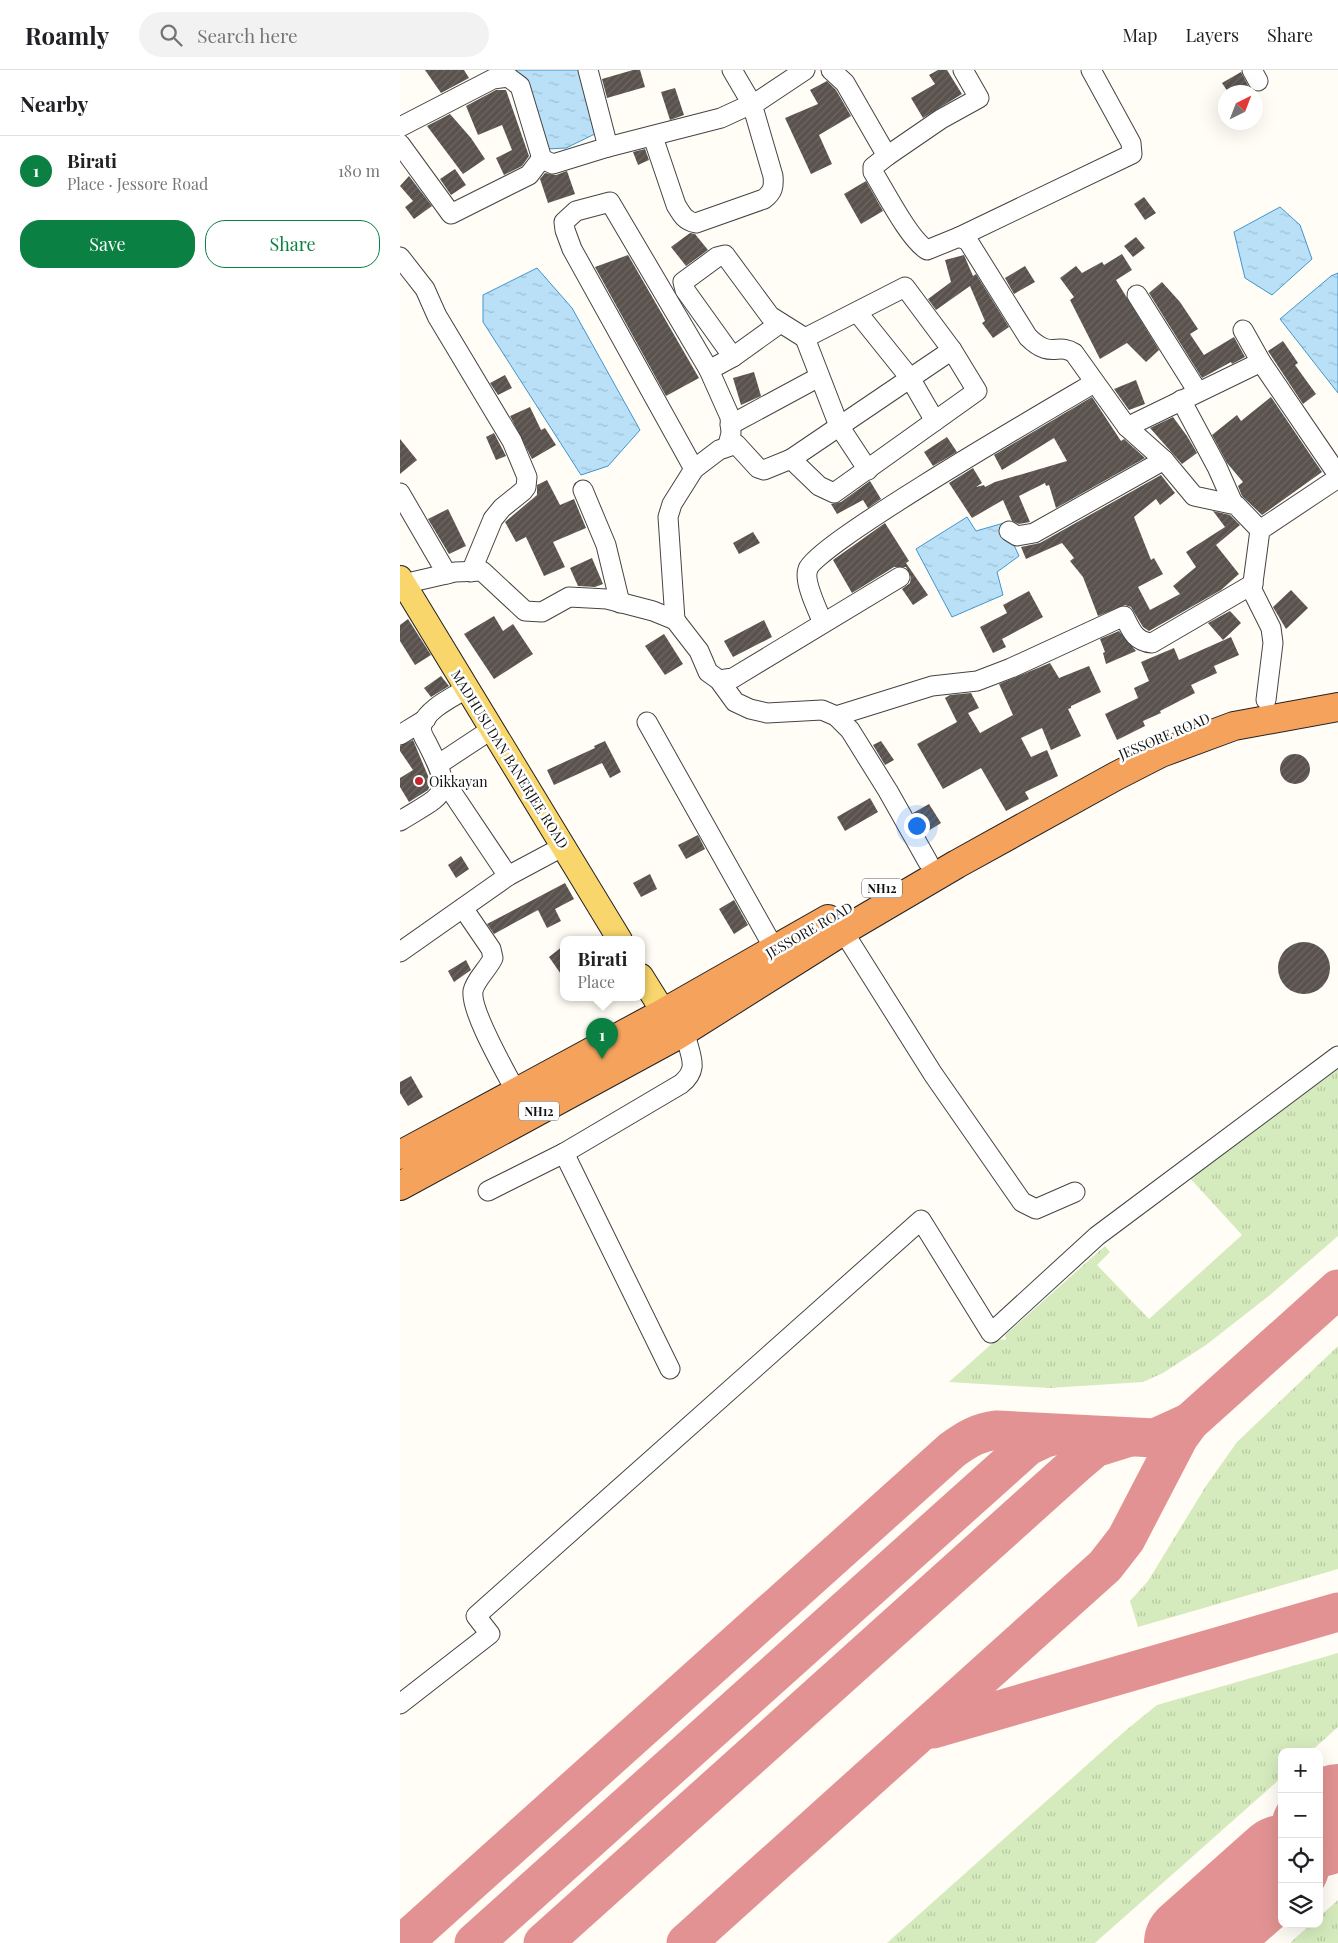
<!DOCTYPE html>
<meta charset="utf-8">
<style>
:root{--surface:#fff;--page:#f2f2f2;--text:#202124;--muted:#757577;--line:#e0e0e0;--accent:#0b8043}
body{margin:0;font-family:"Playfair Display",serif;background:var(--page);color:var(--text)}
.controls{position:absolute;right:15px;bottom:15px;display:grid;overflow:hidden;border-radius:10px;box-shadow:0 5px 20px #0002}
.controls button{width:45px;height:45px;display:grid;place-items:center;padding:0;border:0;border-bottom:1px solid var(--line);background:var(--surface);color:var(--text);font:25px sans-serif}
.compass{position:absolute;left:818px;top:15px;width:45px;height:45px;border-radius:50%;background:var(--surface);box-shadow:0 5px 20px #0002;rotate:42deg}
.you{position:absolute;left:516px;top:755px;width:18px;height:18px;margin:-12px;border:4px solid #fff;border-radius:50%;background:#1a73e8;box-shadow:0 0 0 8px #1a73e833}
.badge{display:grid;place-items:center;width:32px;height:32px;border-radius:50%;background:var(--accent);color:#fff;font-size:16px;font-weight:700}
.pin{position:absolute;translate:-50% -41px;filter:drop-shadow(0 1px 2px #0008)}
.pin::after{content:'';position:absolute;top:26px;width:18px;height:15px;background:inherit;clip-path:polygon(0 0,100% 0,50% 100%)}
.popup{position:absolute;left:160px;top:866px;width:85px;height:65px;box-sizing:border-box;display:grid;place-content:center;border-radius:10px;background:var(--surface);filter:drop-shadow(0 1px 4px #0005);font-size:16px;white-space:nowrap;color:var(--muted)}
.popup b{font-size:19px;color:var(--text)}
.popup::after{content:'';position:absolute;left:50%;top:100%;margin-left:-10px;border:10px solid transparent;border-top-color:var(--surface)}
.list{margin:0;padding:0;list-style:none}
h2{display:flex;justify-content:space-between;align-items:center;height:65px;margin:0;padding:0 20px;font-size:21px}
h2 small{font-size:16px;font-weight:400;color:var(--muted)}
.list li{display:grid;grid-template-columns:32px 1fr auto;gap:15px;align-items:center;box-sizing:border-box;height:70px;padding:0 20px;border-top:1px solid var(--line)}
.list b{display:block;font-size:19px;white-space:nowrap}
.list p{margin:0;font-size:16px;white-space:nowrap;color:var(--muted)}
.list em{font-size:16px;font-style:normal;color:var(--muted)}
.actions{display:flex;gap:10px;padding:15px 20px}
.actions a{flex:1;padding:11px 0;border:1px solid var(--accent);border-radius:20px;text-align:center;font-size:18px;color:var(--accent)}
.actions .main{background:var(--accent);color:#fff}
.icon{flex:none;width:28px;height:28px;fill:none;stroke:currentColor;stroke-width:2;stroke-linecap:round;stroke-linejoin:round}
.map{position:relative;flex:none;width:938px;height:1873px;overflow:hidden}
header{display:flex;align-items:center;gap:30px;box-sizing:border-box;height:70px;padding:0 25px;background:var(--surface);border-bottom:1px solid var(--line)}
header strong{font-size:24px}
nav{display:flex;gap:28px;margin-inline-start:auto;font-size:18px}
.search{width:350px;height:45px;background:var(--page);display:flex;align-items:center;gap:12px;box-sizing:border-box;padding:0 18px;border-radius:28px;color:var(--muted);font-size:19px}
main{display:flex}
aside{flex:1;background:var(--surface)}
.map>svg:first-child{display:block}
.grass{fill:url(#grass-tufts)}
.water{fill:url(#water-ripples);stroke:#3f96cf}
.lines{fill:none;stroke-linecap:round;stroke-linejoin:round}
.taxiway{stroke:#e29292;stroke-width:39}
.runway{stroke:#e29292;stroke-width:96}
.building{fill:url(#building-hatch)}
.minor-casing{stroke:#444;stroke-width:21}
.major-casing{stroke:#222;stroke-width:26}
.highway-casing{stroke:#222;stroke-width:30}
.minor{stroke:#fff;stroke-width:19}
.major{stroke:#f9d66b;stroke-width:24}
.highway{stroke:#f5a25d;stroke-width:28}
.poi-dot{fill:#c4262e;stroke:#fff;stroke-width:2}
.labels{text-anchor:middle;dominant-baseline:central;stroke-width:5;stroke-linejoin:round;paint-order:stroke}
.shield{fill:#fff;stroke:#585858;stroke-width:1}
.shield-label{font-size:12px;font-weight:bold;fill:#111}
.street-label{font-size:14px;fill:#111;stroke:#fff}
.poi-label{font-size:14px;fill:#111;stroke:#fff;text-anchor:start}
</style>
<header>
<strong>Roamly</strong>
<div class="search"><svg class="icon" aria-label="search" viewBox="0 0 24 24"><circle cx="10" cy="10" r="6"/><path d="M15 15l6 6"/></svg>Search here</div>
<nav><a>Map</a><a>Layers</a><a>Share</a></nav>
</header>
<main>
<aside>
<h2>Nearby<small></small></h2>
<ul class="list">
<li><span class="badge">1</span><div><b>Birati</b><p>Place · Jessore Road</p></div><em>180 m</em></li>
</ul>
<div class="actions"><a class="main">Save</a><a>Share</a></div>
</aside>
<div class="map">
<svg width="938" height="1873" viewBox="0 0 938 1873">
<defs>
<pattern id="grass-tufts" width="24" height="20" patternUnits="userSpaceOnUse" patternTransform="scale(1.25)"><rect width="24" height="20" fill="#d5ebbd"/><path d="M3 7l-1-3M5 7V3M7 7l1-3M15 17l-1-3M17 17v-4M19 17l1-3" fill="none" stroke="#b6c8a1"/></pattern>
<pattern id="water-ripples" width="26" height="14" patternUnits="userSpaceOnUse" patternTransform="scale(1.25)"><rect width="26" height="14" fill="#b9e0f7"/><path d="M2 4q2-2 4 0t4 0M15 11q2-2 4 0t4 0" fill="none" stroke="#9ebfd3"/></pattern>
<pattern id="building-hatch" width="6" height="6" patternUnits="userSpaceOnUse" patternTransform="scale(1.25)"><rect width="6" height="6" fill="#5a524d"/><path d="M-1 1l2-2M0 6l6-6M5 7l2-2" fill="none" stroke="#6d6662"/></pattern>
</defs>
<rect width="100%" height="100%" fill="#fffdf5"/>
<g class="grass">
<polygon points="938,997 938,1166 870,1225 806,1275 763,1303 743,1312 649,1318 549,1312 597,1269 606,1270 605,1265 705,1176 710,1182 697,1195 749,1249 842,1165 788,1106"/>
<polygon points="938,1276 938,1499 738,1557 730,1531 748,1511 806,1416 837,1372"/>
<polygon points="938,1583 938,1657 910,1682 882,1682 882,1707 695,1873 487,1873 725,1661 757,1635"/>
<polygon points="938,1830 938,1873 890,1873 911,1854 919,1854 919,1847"/>
</g>
<g class="water">
<polygon points="116,0 189,0 203,60 166,78 147,79 121,21"/>
<polygon points="880,137 900,155 912,189 872,225 845,208 834,162"/>
<polygon points="137,198 172,238 240,360 208,396 181,405 83,252 83,225"/>
<polygon points="938,203 938,323 880,249 931,206"/>
<polygon points="567,447 576,461 604,453 619,486 597,502 603,525 552,547 516,479"/>
</g>
<g class="lines">
<g class="taxiway">
<polyline points="533,1659 938,1542"/>
<path d="M3,1873L552,1380C567,1369 579,1362 597,1360L755,1368L790,1352"/>
<polyline points="74,1873 628,1376 645,1368 661,1364"/>
<polyline points="143,1873 675,1395 695,1378 727,1368"/>
<polyline points="286,1873 705,1496 726,1469 779,1367 790,1352 938,1219"/>
</g>
<g class="runway">
<polyline points="919,1759 938,1742"/>
<polyline points="792,1873 882,1793"/>
</g>
</g>
<g class="building">
<polygon points="25,0 64,0 69,8 41,23"/>
<polygon points="233,0 240,0 245,17 207,28 202,9"/>
<polygon points="538,0 547,0 562,24 523,48 511,28 535,14 529,5"/>
<polygon points="841,2 850,19 845,22 828,22 822,13"/>
<polygon points="427,11 436,20 451,46 419,65 432,94 411,104 385,48 418,34 410,20"/>
<polygon points="275,18 284,45 270,50 261,22"/>
<polygon points="96,20 106,20 129,86 122,96 104,105 96,88 112,80 102,55 78,65 66,36"/>
<polygon points="50,44 71,68 85,89 63,104 27,56"/>
<polygon points="245,79 249,90 238,95 233,82"/>
<polygon points="55,99 66,115 51,125 40,109"/>
<polygon points="167,101 175,124 148,133 140,109 145,103 156,105"/>
<polygon points="9,106 32,136 14,149 5,137 13,131 0,116"/>
<polygon points="466,111 483,141 461,154 444,124"/>
<polygon points="744,127 756,143 745,150 734,134"/>
<polygon points="290,163 295,164 308,180 286,196 271,177"/>
<polygon points="736,167 745,178 733,187 724,176"/>
<polygon points="722,184 732,200 716,210 759,280 746,292 727,273 700,289 670,230 674,227 660,208 676,196 682,203 702,192 704,195"/>
<polygon points="228,185 299,308 266,326 195,197"/>
<polygon points="564,185 573,206 576,204 609,257 593,268 582,253 585,251 570,216 536,240 528,229 551,212 545,190"/>
<polygon points="625,196 635,212 614,224 605,208"/>
<polygon points="762,212 780,232 798,259 790,264 804,285 834,267 845,287 832,294 831,292 802,308 749,223"/>
<polygon points="883,271 898,293 895,295 916,324 903,334 868,281"/>
<polygon points="354,302 361,326 341,335 333,308"/>
<polygon points="105,305 112,318 98,325 90,313"/>
<polygon points="736,310 745,334 729,340 714,319"/>
<polygon points="692,327 721,371 724,369 745,388 656,438 649,415 646,416 645,413 619,426 630,452 619,454 612,451 603,430 572,448 549,413 573,398 582,413 576,417 584,415 585,417 595,412 667,391 654,368 602,400 594,385"/>
<polygon points="871,327 922,402 862,445 842,426 838,416 843,412 827,393 812,365 837,345 841,351"/>
<polygon points="130,337 141,360 145,358 156,375 132,389 110,346"/>
<polygon points="773,347 787,366 797,383 782,394 750,358"/>
<polygon points="94,363 106,386 96,390 86,367"/>
<polygon points="547,367 557,382 533,396 524,382"/>
<polygon points="0,369 17,390 0,404"/>
<polygon points="761,405 775,423 760,435 756,429 734,447 751,490 754,488 763,504 738,517 750,540 780,524 773,516 796,497 786,482 825,457 813,441 830,445 840,455 816,475 839,504 821,520 749,561 743,557 731,537 725,535 698,546 683,507 670,491 674,488 662,473 626,489 621,477 640,473"/>
<polygon points="147,410 160,435 174,429 186,458 153,472 165,497 144,506 126,467 116,472 105,452 137,425 137,415"/>
<polygon points="470,411 481,429 468,438 463,430 437,444 431,434 441,432"/>
<polygon points="48,439 66,476 49,484 28,449"/>
<polygon points="485,453 509,491 506,493 528,525 513,535 502,519 510,513 511,507 506,497 494,497 452,523 433,490"/>
<polygon points="353,462 360,473 339,484 333,473"/>
<polygon points="192,488 203,514 195,517 178,516 170,498"/>
<polygon points="891,520 908,538 886,559 873,537"/>
<polygon points="629,521 643,547 602,569 606,577 593,583 580,557 607,543 603,535"/>
<polygon points="830,541 841,553 823,570 808,553"/>
<polygon points="94,546 103,561 113,554 133,584 94,609 64,564"/>
<polygon points="8,549 31,585 15,595 0,571 0,555"/>
<polygon points="364,550 372,567 333,587 324,571"/>
<polygon points="719,561 736,581 706,594 703,583 705,582 700,569"/>
<polygon points="264,564 283,594 265,605 245,576"/>
<polygon points="831,567 839,585 814,596 817,603 791,615 795,623 760,641 761,643 743,651 745,656 717,670 705,644 738,628 734,618 749,611 741,592 774,578 779,590"/>
<polygon points="650,593 659,608 689,596 701,622 671,636 671,638 668,639 681,666 651,680 642,658 621,668 631,687 647,680 658,706 625,722 629,729 606,741 581,698 543,719 517,674 557,652 545,628 550,625 571,623 579,638 568,643 580,663 613,645 599,614"/>
<polygon points="41,606 49,616 31,627 24,618"/>
<polygon points="13,670 31,713 28,720 9,732 0,717 0,708 13,700 0,681 0,676"/>
<polygon points="205,671 221,702 210,708 202,693 154,715 147,700 195,678 194,676"/>
<polygon points="481,671 494,690 485,695 473,675"/>
<circle cx="895" cy="699" r="15"/>
<polygon points="470,728 478,742 445,761 437,747"/>
<polygon points="529,734 541,753 525,763 513,743"/>
<polygon points="298,765 305,779 286,789 278,775"/>
<polygon points="61,786 69,799 56,808 48,795"/>
<polygon points="250,804 257,819 241,827 233,813"/>
<polygon points="165,813 174,829 155,839 161,851 147,858 138,840 94,864 87,854"/>
<polygon points="334,830 348,855 334,864 319,839"/>
<circle cx="904" cy="898" r="26"/>
<polygon points="163,876 163,907 149,887"/>
<polygon points="66,890 71,900 54,912 48,901"/>
<polygon points="11,1006 23,1027 8,1036 0,1023 0,1012"/>
</g>
<g class="lines">
<defs>
<g id="minor">
<polyline points="188,0 208,77 321,48 360,30 405,0"/>
<polyline points="431,0 445,13 487,86 541,49 579,28 563,0"/>
<polyline points="852,0 858,11"/>
<polyline points="0,57 93,9 108,7 120,16 142,89 153,94 208,77"/>
<path d="M253,67L276,135C282,145 285,151 296,153L364,129C373,122 374,117 373,106L352,34L332,0"/>
<polyline points="0,74 51,144 129,105 142,88"/>
<path d="M487,86L473,97V102C485,121 509,169 527,180L559,167L568,171L628,267C651,290 658,272 674,283L727,357L764,390L794,426L836,435L860,460"/>
<polyline points="559,167 732,84 731,73 691,0"/>
<polyline points="0,187 25,219 37,246 112,371 127,407 126,417 123,421 102,438 93,449 71,502"/>
<polyline points="737,225 798,322"/>
<polyline points="457,242 510,308 535,351"/>
<polyline points="843,260 861,292 938,405"/>
<polyline points="405,268 439,356 468,400"/>
<polyline points="333,287 379,254"/>
<polyline points="781,330 817,397 833,433"/>
<polyline points="330,355 419,307"/>
<polyline points="727,357 861,292"/>
<polyline points="391,389 552,280"/>
<polyline points="294,399 319,380 336,374 358,398 364,400 391,389 419,416 434,423 577,321 552,280 505,217 405,268 370,246 325,185 317,187 283,212 285,220 333,287 309,300"/>
<polyline points="183,420 206,475 220,533"/>
<polyline points="0,423 47,504"/>
<polyline points="609,461 617,466 634,463 764,390"/>
<polyline points="3,514 55,502 82,501 125,541 142,542 169,527 207,529 253,541 275,550 299,581 308,602 319,610 335,632 350,639 367,643 422,640 436,646 450,660 488,721 528,792"/>
<polyline points="275,550 268,447 272,434 294,399 172,179 165,160 164,152 176,141 210,132 309,300 330,347 331,363 328,375"/>
<path d="M423,553C418,541 403,511 408,499C416,474 655,336 694,313"/>
<polyline points="319,610 333,608 500,507"/>
<polyline points="866,630 873,573 871,558 852,520 860,460 938,408"/>
<path d="M436,646L532,616L577,611L611,598L724,546C731,560 735,572 752,573L853,514"/>
<polyline points="247,652 375,880"/>
<polyline points="0,665 26,649"/>
<polyline points="39,694 92,659"/>
<polyline points="45,712 108,806"/>
<path d="M0,751C47,722 54,726 27,673C24,668 20,661 22,655C27,639 53,627 66,619"/>
<path d="M63,838L91,879L93,888C88,899 75,910 73,921C70,941 106,1002 116,1022"/>
<polyline points="443,861 533,1004 622,1132 636,1139 675,1122"/>
<polyline points="0,882 108,806 164,776"/>
<polyline points="164,1083 270,1299"/>
<path d="M88,1121L164,1083L281,1014C298,1000 292,990 287,971L278,965"/>
<polyline points="0,1634 90,1564 76,1546 521,1150 591,1263 697,1166 938,986"/>
</g>
<g id="major">
<polyline points="0,508 220,870"/>
<polyline points="241,906 273,957"/>
</g>
<g id="highway">
<polyline points="0,1085 263,943 428,849"/>
<polyline points="0,1116 278,965 443,861 557,794 716,706 761,683 834,656 938,637"/>
</g>
</defs>
<use href="#minor" class="minor-casing"/>
<use href="#major" class="major-casing"/>
<use href="#highway" class="highway-casing"/>
<use href="#minor" class="minor"/>
<use href="#major" class="major"/>
<use href="#highway" class="highway"/>
</g>
<circle class="poi-dot" cx="19" cy="711" r="5"/>
<g class="labels">
<g class="shield">
<rect x="462" y="808.5" width="40" height="19" rx="4"/>
<rect x="119" y="1031.5" width="40" height="19" rx="4"/>
</g>
<g class="shield-label">
<text x="482" y="818">NH12</text>
<text x="139" y="1041">NH12</text>
</g>
<g class="street-label">
<text transform="translate(764 666) rotate(-23)">JESSORE ROAD</text>
<text transform="translate(110 689) rotate(58)">MADHUSUDAN BANERJEE ROAD</text>
<text transform="translate(409 860) rotate(-30)">JESSORE ROAD</text>
</g>
<g class="poi-label">
<text x="29" y="711">Oikkayan</text>
</g>
</g>
</svg>
<div class="controls">
<button>+</button>
<button>−</button>
<button><svg class="icon" aria-label="locate" viewBox="0 0 24 24"><circle cx="12" cy="12" r="6"/><path d="M12 2v4M12 18v4M2 12h4M18 12h4"/></svg></button>
<button><svg class="icon" aria-label="layers" viewBox="0 0 24 24"><path d="M12 4l9 5-9 5-9-5zM3 14l9 5 9-5"/></svg></button>
</div>
<svg class="compass" viewBox="-18 -18 36 36"><path d="M0-13l5 13h-10z" fill="#e53935"/><path d="M0 13l5-13h-10z" fill="#757577"/></svg>
<div class="you"></div>
<div class="pin badge" style="left:202px;top:989px">1</div>
<div class="popup"><b>Birati</b>Place</div>
</div>
</main>
